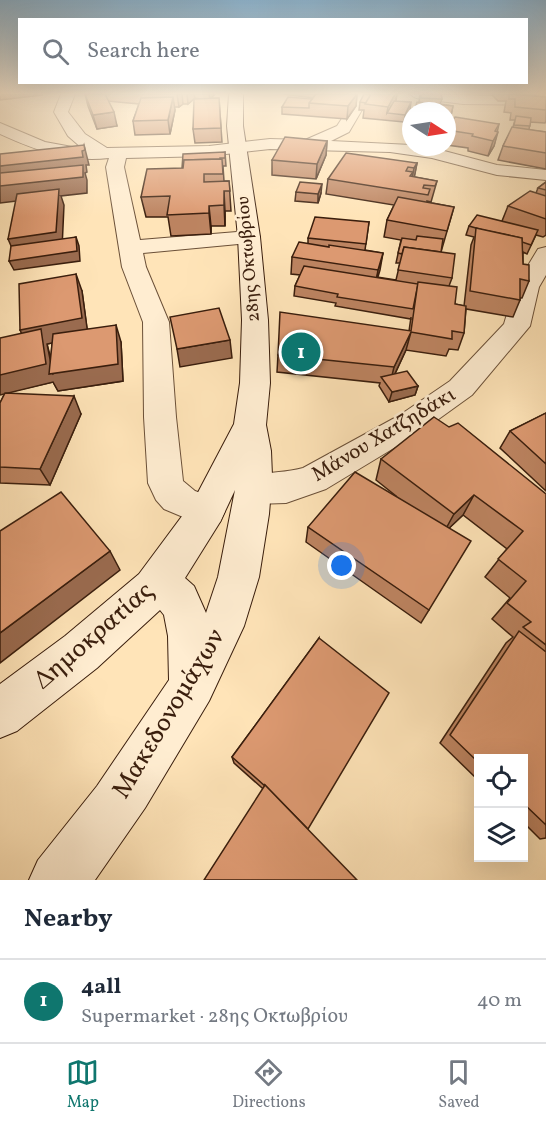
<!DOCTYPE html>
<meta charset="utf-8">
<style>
:root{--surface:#fff;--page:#f6f6f7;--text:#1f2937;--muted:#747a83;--line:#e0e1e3;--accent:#0f766e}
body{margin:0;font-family:Vollkorn,serif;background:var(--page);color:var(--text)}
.controls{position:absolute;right:18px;bottom:18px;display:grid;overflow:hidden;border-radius:0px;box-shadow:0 6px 24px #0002}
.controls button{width:54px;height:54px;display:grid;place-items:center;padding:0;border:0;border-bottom:2px solid var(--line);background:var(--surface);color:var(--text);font:30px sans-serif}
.compass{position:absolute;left:402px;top:102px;width:54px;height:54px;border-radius:50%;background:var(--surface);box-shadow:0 6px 24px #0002;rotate:102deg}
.you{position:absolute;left:342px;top:566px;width:21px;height:21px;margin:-15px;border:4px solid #fff;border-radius:50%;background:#1a73e8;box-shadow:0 0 0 9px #1a73e833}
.badge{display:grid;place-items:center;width:39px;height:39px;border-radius:50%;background:var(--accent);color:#fff;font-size:20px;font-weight:700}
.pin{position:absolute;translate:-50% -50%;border:3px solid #fff;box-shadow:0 2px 6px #0006}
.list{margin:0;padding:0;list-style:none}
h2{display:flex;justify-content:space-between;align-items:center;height:78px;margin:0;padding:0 24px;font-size:26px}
h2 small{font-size:20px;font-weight:400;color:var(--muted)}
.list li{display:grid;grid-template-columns:39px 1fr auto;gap:18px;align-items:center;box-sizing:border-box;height:84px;padding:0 24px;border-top:2px solid var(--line)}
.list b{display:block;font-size:22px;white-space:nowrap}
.list p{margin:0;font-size:20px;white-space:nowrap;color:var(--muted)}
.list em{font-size:20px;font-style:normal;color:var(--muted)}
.icon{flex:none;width:33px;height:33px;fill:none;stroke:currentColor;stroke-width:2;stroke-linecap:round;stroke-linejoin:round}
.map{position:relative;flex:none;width:546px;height:880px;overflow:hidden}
.search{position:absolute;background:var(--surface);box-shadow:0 6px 24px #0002;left:18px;right:18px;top:18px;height:66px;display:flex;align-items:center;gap:15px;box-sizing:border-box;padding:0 21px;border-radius:0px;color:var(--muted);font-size:22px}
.sheet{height:162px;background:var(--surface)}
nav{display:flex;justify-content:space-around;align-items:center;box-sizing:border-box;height:84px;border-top:2px solid var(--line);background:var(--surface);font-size:16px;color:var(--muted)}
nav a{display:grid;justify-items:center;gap:3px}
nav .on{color:var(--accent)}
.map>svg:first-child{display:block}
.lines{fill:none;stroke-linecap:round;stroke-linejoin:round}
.street-casing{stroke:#6b5038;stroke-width:2}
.secondary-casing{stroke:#3a1e0d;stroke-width:2}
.street{fill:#ffedd1;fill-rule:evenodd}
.secondary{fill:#ffedd1;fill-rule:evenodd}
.wall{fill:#bd8461;stroke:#3a1e0d;stroke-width:1.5;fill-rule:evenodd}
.shaded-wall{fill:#9a6b4f;stroke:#3a1e0d;stroke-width:1.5}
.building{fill:#dc9971;stroke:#3a1e0d;stroke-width:1.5}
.labels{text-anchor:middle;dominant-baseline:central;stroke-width:5;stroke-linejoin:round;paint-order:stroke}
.far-street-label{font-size:18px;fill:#3a1e0d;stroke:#ffedd1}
.street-label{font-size:21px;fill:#3a1e0d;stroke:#ffedd1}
.near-street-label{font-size:26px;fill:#3a1e0d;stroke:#ffedd1}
</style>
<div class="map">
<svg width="546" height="880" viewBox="0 0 546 880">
<rect width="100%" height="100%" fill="#ffe4b8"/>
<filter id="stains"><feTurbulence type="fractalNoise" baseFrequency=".00333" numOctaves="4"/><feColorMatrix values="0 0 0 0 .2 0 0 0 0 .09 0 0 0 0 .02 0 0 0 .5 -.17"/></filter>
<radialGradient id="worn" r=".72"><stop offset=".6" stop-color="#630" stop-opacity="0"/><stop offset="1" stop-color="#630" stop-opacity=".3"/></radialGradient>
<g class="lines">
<defs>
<g id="street">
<path d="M61,94H75L68,112L85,134L107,148L209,146L270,139L305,140L337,126L352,103L351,94H365L366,103L349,132L331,141L411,145V147L433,148L497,165L546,170V180L497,175L432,158L390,152L270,149L209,156L126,158L124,167L140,240L249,231L257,232L260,237L257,242L249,243L143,253L146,267L169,322L176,417L183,481L195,491L220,500L225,511L220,522L207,527L164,509L156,500L148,483L144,417L143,322L122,267L106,167L109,158C70,163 35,150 0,134V123L45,142L83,149L68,136L54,112Z"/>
<polygon points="409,94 546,97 546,105 463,104 416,98"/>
<path d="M546,247V275L539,287L530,326L472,395L422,431L326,489L286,503L253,504L240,499L235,489L240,479C261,471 282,474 303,468L400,415L450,381L504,324L515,287L538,249Z"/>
</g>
<path id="secondary" d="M229,94H243V126L260,237L268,320L270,383L266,425L271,451L272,476L269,514L259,577L244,626L209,701L145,808L95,880H29L38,860L97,786L169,680L168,636L164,615L160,610L97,668L17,731L0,738V684L65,636L139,574L194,500L234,424L240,383L242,320L238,237L227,126ZM235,490L218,577L206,613L194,586L185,578L220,522Z"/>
</defs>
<use href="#street" class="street-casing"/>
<use href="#secondary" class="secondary-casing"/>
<use href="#street" class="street"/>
<use href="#secondary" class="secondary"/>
</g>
<g class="wall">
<polygon points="85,94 215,94 211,98 219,98 222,142 195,143 193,129 202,99 195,98 188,104 183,104 179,107 174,107 175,110 170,134 135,135 133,121 139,104 108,101 117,126 97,129 88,106"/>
<polygon points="283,94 357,94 356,106 347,119 282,114 282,107 312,99 314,98"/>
<polygon points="397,94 396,101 410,110 404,122 363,118 364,110 359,110 360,102"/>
<polygon points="420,94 441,94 442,99 440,104 453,106 449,125 499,124 494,146 488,156 468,151 468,148 447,145 447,111 419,102"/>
<polygon points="492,94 535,94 535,96 546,97 546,121 545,123 530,122 529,130 546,132 546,169 498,160 503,146 513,127 515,120 510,120 511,113 504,112 506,101 498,101 492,95"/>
<polygon points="411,119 411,131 409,130"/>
<polygon points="327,141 326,155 316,179 272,175 272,160"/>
<polygon points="225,152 226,166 223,166 224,181 229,181 231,211 225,211 225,226 211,226 211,234 171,236 168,217 146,217 141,197 183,168"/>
<polygon points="417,163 414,177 437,181 431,202 427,201 427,202 454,207 441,252 452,278 449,286 455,304 464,306 471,245 474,237 466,235 469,226 502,221 508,206 536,193 538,188 546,182 546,235 543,237 536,235 527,254 523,252 523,264 529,281 522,298 520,298 520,300 513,317 466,309 464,333 458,350 449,349 446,356 406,350 395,374 418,386 415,395 389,402 379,386 380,383 277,372 278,355 409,331 411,317 411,319 335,306 336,303 294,296 295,286 300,275 291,274 292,257 308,244 308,238 369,222 365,250 383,253 377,277 396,280 400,263 396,263 401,240 384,237 387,220 394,205 326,194 328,179"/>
<polygon points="296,192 321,193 318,203 295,201"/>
<path d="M82,291L87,329L121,342L123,381L58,391L53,382L5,393L81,414L50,485L0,483V403L5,393L21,333ZM52,343L51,359L47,344Z"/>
<polygon points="546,413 546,491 500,448 510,431"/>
<polygon points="381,459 546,494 546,838 540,839 524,823 524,759 478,759 478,780 440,743 506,643 513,637 492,619 510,598 485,577 507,549 463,515 449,528 429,610 421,623 306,542 308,527 396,496 376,480"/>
<polygon points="319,638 308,829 234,763 232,757"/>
</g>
<g class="shaded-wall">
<polygon points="0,94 42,94 42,95 0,100"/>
<polygon points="177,94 182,94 183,104 179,107"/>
<polygon points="187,94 194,94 195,98 188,104"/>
<polygon points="209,94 215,94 210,99"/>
<polygon points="357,94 356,106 347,119 348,106"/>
<polygon points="395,94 397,94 395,103 387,113 388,107"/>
<polygon points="173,97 175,110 170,134 168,120"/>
<polygon points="411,102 410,110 404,122 405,115"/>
<polygon points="114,112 117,126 97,129 93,115"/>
<polygon points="498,132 494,146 488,156 493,141"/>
<polygon points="327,141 326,155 316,179 317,164"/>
<polygon points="84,145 89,165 86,165 87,172 85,173 87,180 87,193 61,196 64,205 62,249 15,255 8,239 58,196 0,203 0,166 82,151"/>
<polygon points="417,163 414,179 411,184 414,168"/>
<polygon points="322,184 321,193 318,203 318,194"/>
<polygon points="224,191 225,211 225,226 224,205"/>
<polygon points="209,206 211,226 211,234 209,213"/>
<polygon points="76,237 79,246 80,261 14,270 9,261"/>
<polygon points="383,253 380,270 375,287 378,270"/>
<polygon points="76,274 82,291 88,335 47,344 53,374 116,325 121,342 123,381 58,391 53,382 0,395 0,375 28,347 20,330"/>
<polygon points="411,332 406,350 390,384 394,367"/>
<polygon points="230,340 232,358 180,367 177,349"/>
<polygon points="418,386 415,395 389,402 392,392"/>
<polygon points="74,396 81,414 50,485 40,469"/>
<polygon points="474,495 463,515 443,534 454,514"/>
<polygon points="110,551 120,570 0,663 0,633"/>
</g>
<g class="building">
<polygon points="85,94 105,94 114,112 93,115"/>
<polygon points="316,94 357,94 348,106 309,103"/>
<polygon points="364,94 371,94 366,103 360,102"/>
<polygon points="371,94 395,94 388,107 365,104"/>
<polygon points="421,94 441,94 442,99 421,98"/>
<polygon points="509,94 546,97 546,110 515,107 515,99 509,99"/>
<polygon points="173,97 168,120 133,121 141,98"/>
<polygon points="288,97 312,99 309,103 309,108 282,107"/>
<polygon points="219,98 221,128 193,129 194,99"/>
<polygon points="394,101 411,102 405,115 387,113"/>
<polygon points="417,102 453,106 450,120 447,120 447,111 414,111"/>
<polygon points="516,116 531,118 530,126 514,125"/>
<polygon points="455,117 499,124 495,131 498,132 493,141 472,136 473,134 447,130 447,128"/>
<polygon points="512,127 546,132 546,153 503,146"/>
<polygon points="285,137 327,141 317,164 272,160"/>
<polygon points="84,145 85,150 82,151 83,157 0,166 0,154"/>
<polygon points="225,152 225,158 220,158 220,159 184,160 182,168 183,154"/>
<polygon points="346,153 417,163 414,168 408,167 406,171 413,172 410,176 437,181 435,186 424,185 423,188 430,189 428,195 328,179"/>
<polygon points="222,159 223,174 204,174 204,182 229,181 230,191 224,191 224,205 209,206 209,213 167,215 170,196 141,197 147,169 183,168 184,160"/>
<polygon points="83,165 83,177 0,186 0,173"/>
<polygon points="300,182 322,184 318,194 296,192"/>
<polygon points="546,182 546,190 538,188"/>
<polygon points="59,189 56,232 8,239 17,194"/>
<polygon points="530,191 546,196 546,219 508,206"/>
<polygon points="398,197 454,207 447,231 387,220"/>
<polygon points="477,215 538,230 531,245 522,242 522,238 483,230 469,226"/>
<polygon points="315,217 369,222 366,244 308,238"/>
<polygon points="476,228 522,238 523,264 529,265 529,281 520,279 520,300 470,291"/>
<polygon points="417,236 443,239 441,252 404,247 402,254 398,253 402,238 416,240"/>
<polygon points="76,237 77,251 9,261 11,246"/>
<polygon points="299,242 329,247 329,245 383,253 378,270 292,257"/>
<polygon points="404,247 455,254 452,278 398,270"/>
<polygon points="304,266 418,284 413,309 337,297 338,294 295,286"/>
<polygon points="76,274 82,318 20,330 19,284"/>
<polygon points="418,282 457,287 455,304 466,306 464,333 452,331 452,339 411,332 394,367 278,355 280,312 411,331"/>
<polygon points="219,308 230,340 177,349 170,317"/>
<polygon points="116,325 118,364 49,374 53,334"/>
<polygon points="41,329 46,364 0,375 0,338"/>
<polygon points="407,371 418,386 392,392 381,377"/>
<polygon points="5,393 74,396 40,469 0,467 0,403"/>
<polygon points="546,413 546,464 510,431"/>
<polygon points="434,417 449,427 458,423 546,494 546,645 523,627 531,622 507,603 526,581 498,559 523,531 474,495 454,514 381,459"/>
<polygon points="355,472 471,541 429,610 308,527"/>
<polygon points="61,492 110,551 0,633 0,531"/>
<polygon points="519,631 546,652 546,825 524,804 524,759 478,759 478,762 450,735"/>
<polygon points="319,638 389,693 308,829 265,785 265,786 232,757"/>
<polygon points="265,785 357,880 204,880"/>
</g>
<linearGradient id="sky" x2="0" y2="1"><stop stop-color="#8cb7d5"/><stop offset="0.43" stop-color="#fff3df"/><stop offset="1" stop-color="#fff3df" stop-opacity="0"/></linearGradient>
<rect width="546" height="217" fill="url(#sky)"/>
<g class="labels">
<g class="far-street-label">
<text transform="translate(249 259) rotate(-95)">28ης Οκτωβρίου</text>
</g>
<g class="street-label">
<text transform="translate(384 435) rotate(-31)">Μάνου Χατζηδάκι</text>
</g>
<g class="near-street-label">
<text transform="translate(94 636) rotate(-41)">Δημοκρατίας</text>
<text transform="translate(169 714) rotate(-59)">Μακεδονομάχων</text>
</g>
</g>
<rect width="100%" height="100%" filter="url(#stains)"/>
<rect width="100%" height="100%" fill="url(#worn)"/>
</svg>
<div class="controls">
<button><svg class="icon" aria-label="locate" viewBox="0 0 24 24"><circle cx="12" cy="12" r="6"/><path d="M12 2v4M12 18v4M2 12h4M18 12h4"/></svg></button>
<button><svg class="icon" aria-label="layers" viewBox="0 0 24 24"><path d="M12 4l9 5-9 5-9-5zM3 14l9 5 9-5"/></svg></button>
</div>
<svg class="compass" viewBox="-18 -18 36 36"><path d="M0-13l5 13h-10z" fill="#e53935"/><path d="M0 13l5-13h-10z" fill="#747a83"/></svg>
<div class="you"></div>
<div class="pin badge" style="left:301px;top:352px">1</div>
<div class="search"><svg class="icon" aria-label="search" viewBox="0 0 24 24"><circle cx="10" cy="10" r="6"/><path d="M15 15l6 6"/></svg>Search here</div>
</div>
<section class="sheet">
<h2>Nearby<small></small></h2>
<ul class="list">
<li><span class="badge">1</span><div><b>4all</b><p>Supermarket · 28ης Οκτωβρίου</p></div><em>40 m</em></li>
</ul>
</section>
<nav>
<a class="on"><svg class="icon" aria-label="map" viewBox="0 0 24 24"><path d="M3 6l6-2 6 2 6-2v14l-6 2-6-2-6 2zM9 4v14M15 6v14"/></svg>Map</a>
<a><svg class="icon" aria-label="directions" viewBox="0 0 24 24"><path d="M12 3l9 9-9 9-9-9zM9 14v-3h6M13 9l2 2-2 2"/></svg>Directions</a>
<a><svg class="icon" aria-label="saved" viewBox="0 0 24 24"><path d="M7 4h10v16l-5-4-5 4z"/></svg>Saved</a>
</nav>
